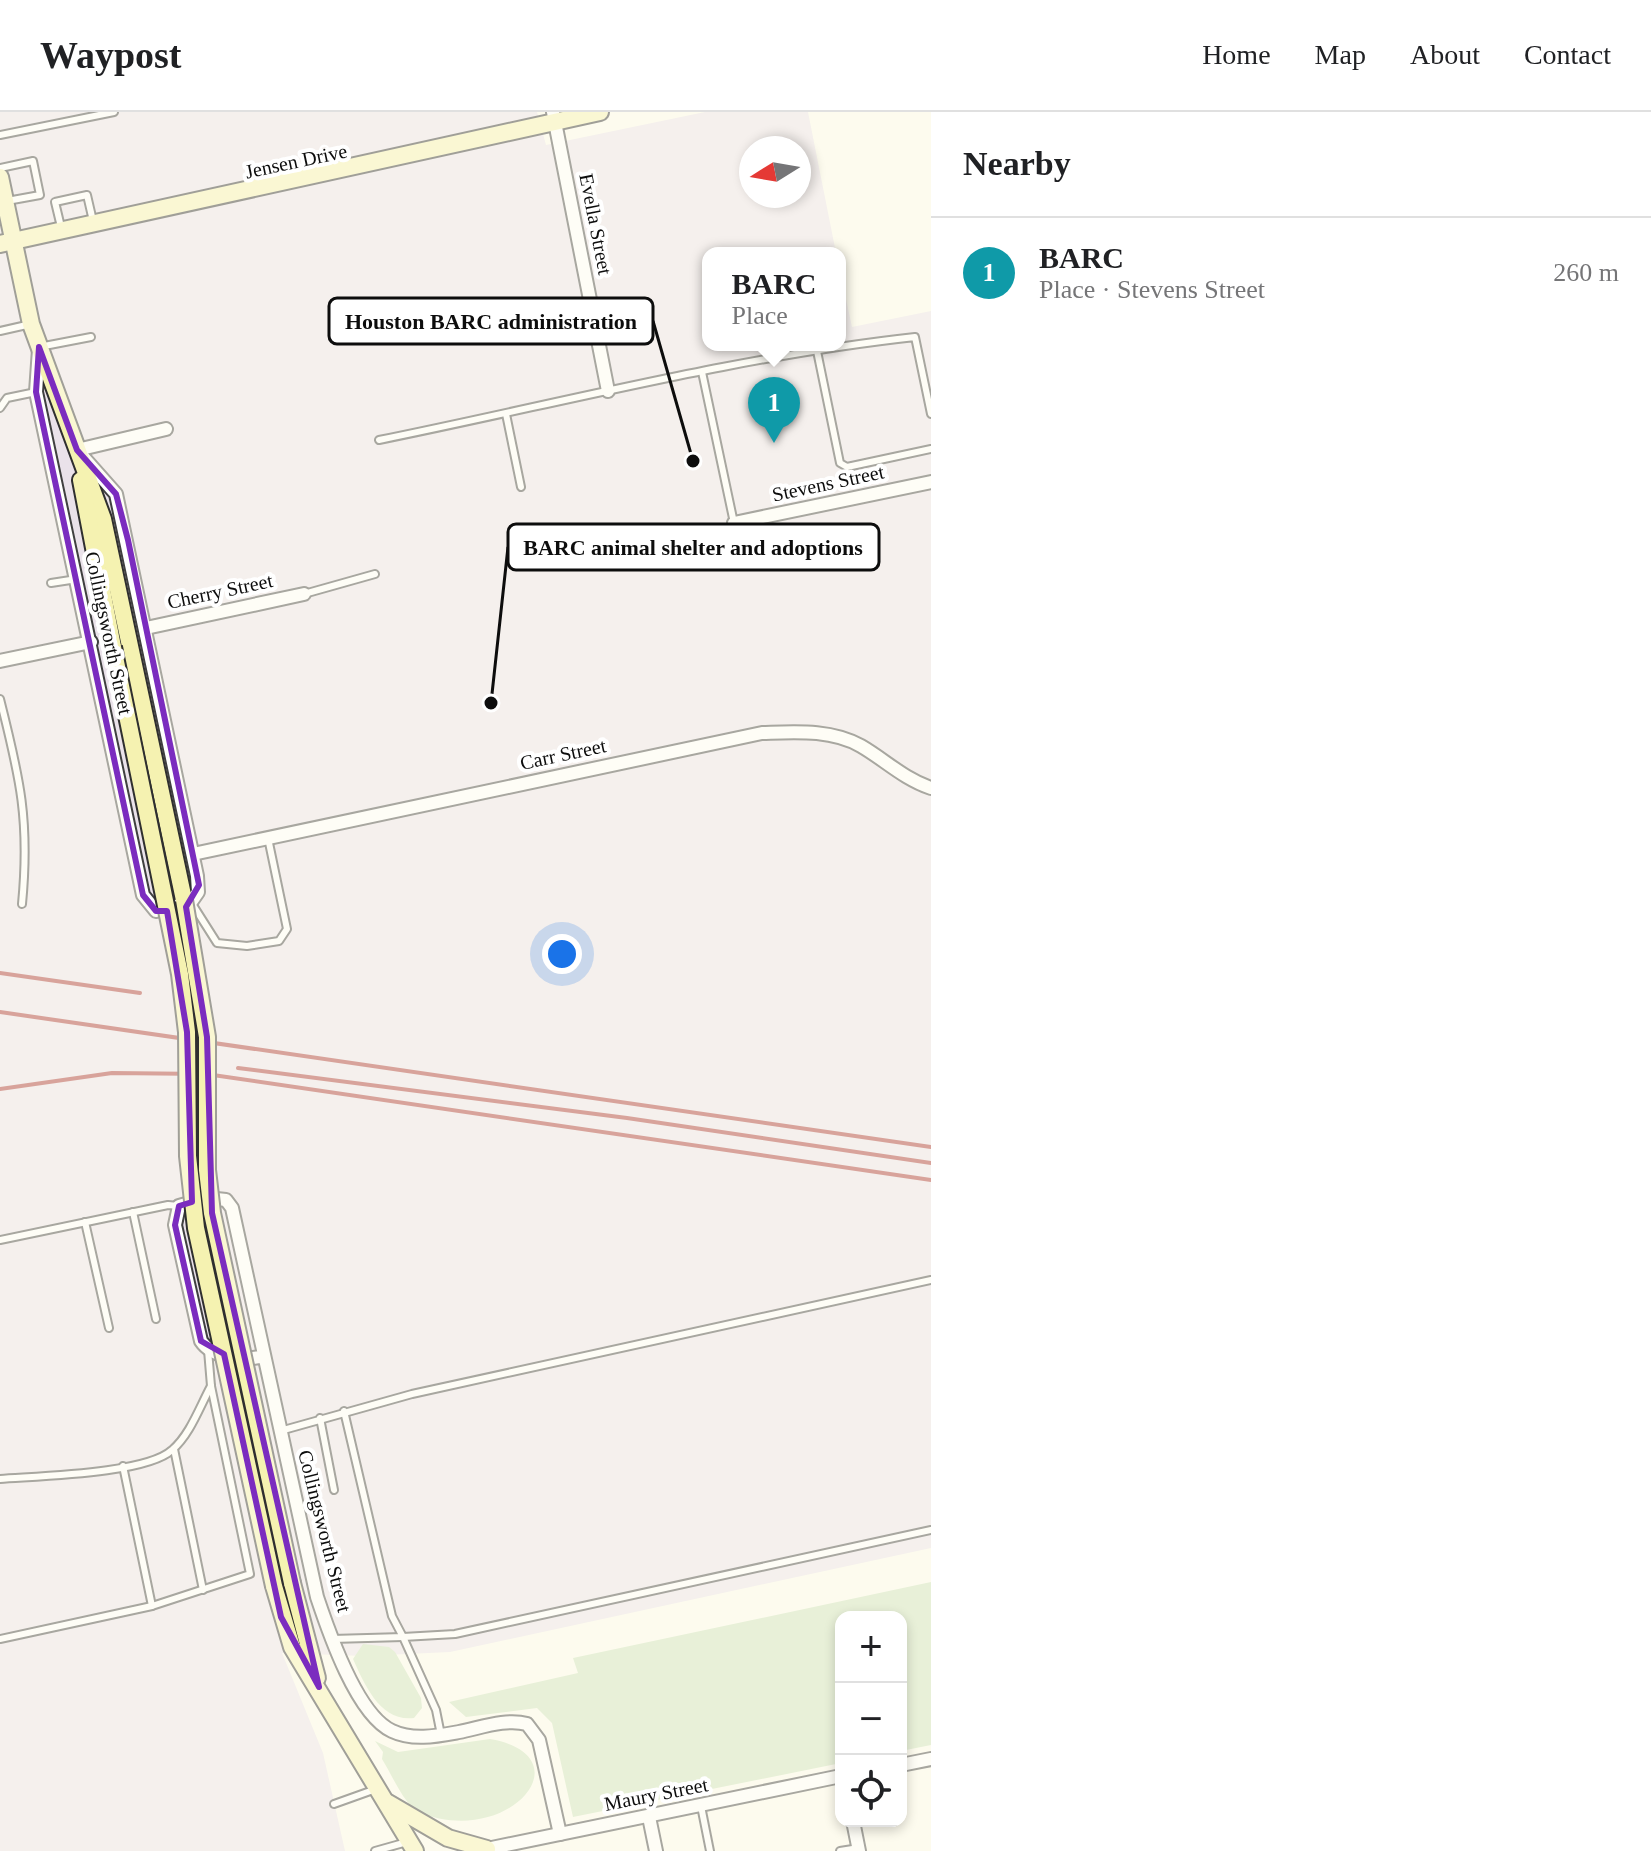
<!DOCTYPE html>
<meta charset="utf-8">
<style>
:root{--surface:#fff;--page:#f6f6f6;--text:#202124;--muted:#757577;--line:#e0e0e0;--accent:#db2777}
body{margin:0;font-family:"Times New Roman",serif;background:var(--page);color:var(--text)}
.controls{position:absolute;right:24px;bottom:24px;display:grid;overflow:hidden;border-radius:16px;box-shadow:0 4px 12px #0003}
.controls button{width:72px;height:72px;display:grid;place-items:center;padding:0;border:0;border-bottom:2px solid var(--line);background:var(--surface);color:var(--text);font:40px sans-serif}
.compass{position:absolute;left:739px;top:24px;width:72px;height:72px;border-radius:50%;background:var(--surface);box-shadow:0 4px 12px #0003;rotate:259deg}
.you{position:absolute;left:562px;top:842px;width:28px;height:28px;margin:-20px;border:6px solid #fff;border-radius:50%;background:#1a73e8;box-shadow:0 0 0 12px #1a73e833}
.badge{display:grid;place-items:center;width:52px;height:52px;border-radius:50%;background:var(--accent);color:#fff;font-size:26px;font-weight:700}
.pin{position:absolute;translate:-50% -66px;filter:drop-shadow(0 2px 4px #0008)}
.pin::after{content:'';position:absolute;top:42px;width:28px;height:24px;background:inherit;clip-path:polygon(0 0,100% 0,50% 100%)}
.popup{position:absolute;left:702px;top:135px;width:144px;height:104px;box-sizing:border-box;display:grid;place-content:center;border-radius:16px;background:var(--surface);filter:drop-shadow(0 2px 6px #0005);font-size:26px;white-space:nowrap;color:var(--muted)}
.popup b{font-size:30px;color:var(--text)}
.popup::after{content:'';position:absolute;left:50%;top:100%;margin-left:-16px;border:16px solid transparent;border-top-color:var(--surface)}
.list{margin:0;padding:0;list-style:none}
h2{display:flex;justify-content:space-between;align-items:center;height:104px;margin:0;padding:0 32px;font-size:34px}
h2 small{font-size:26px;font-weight:400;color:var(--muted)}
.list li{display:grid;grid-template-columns:52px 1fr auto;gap:24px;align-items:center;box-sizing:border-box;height:112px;padding:0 32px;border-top:2px solid var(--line)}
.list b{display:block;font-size:30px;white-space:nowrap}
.list p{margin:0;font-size:26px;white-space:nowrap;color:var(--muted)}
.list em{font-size:26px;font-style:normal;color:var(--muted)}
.icon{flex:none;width:44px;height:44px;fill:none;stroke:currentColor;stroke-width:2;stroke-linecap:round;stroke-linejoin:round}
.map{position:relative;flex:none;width:931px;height:1739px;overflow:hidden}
header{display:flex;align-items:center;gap:48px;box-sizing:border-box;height:112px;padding:0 40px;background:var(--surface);border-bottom:2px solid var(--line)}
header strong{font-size:38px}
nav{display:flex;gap:44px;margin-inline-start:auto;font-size:28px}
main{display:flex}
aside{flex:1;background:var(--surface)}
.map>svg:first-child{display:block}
.industrial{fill:#eae2ea;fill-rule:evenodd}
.green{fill:#cee3bc}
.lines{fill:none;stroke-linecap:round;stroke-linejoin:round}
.lane-casing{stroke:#404040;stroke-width:10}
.street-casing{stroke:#404040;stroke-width:16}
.secondary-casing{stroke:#2f2f2f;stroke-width:20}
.lane{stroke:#fff;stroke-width:6}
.street{stroke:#fff;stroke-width:12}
.secondary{stroke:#f5f2b1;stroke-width:16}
.rail{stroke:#ab3936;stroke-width:4}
.secondary-bridge-casing{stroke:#2f2f2f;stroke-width:20;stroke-linecap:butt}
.secondary-bridge{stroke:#f5f2b1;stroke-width:16}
.marked{fill:none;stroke:#7b2cbf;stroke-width:6;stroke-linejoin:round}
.labels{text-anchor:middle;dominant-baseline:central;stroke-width:8;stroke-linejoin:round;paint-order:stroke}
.street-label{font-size:20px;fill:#0d0d0d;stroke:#fff}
.leader{fill:none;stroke:#0d0d0d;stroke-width:3}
.callout-dot{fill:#0d0d0d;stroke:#fff;stroke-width:3}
.callout{fill:#fff;stroke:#0d0d0d;stroke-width:3}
.callout-label{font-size:22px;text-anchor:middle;font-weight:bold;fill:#0d0d0d}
</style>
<header>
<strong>Waypost</strong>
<nav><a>Home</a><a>Map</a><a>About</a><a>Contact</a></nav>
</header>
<main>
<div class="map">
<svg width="931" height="1739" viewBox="0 0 931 1739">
<rect width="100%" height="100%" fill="#fdfbee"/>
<path class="industrial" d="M0,0H537L546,33L705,0H808L836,141H708V233H840V159L852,215L931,199V1436L450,1540L364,1544L282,1541L323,1641L345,1739H0ZM751,36H799V84H751Z"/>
<g class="green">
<polygon points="931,1470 931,1633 901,1639 901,1505 841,1505 841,1651 573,1705 552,1611 537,1596 466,1605 449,1590 578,1561 573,1546"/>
<path d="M363,1532L389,1535L395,1540L421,1586L422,1596L414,1606C380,1610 365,1573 353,1547Z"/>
<path d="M490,1627C588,1644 507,1739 416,1699C401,1686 392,1663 382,1647L383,1640L375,1629L398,1640Z"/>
</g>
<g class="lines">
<defs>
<g id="lane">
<polyline points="0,23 114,0"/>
<polyline points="0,56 33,49 40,83 7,89"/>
<polyline points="61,115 55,90 87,83 93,109"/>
<polyline points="0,219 31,212"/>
<polyline points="39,235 91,225"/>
<polyline points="817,239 840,351 847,355 931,337"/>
<polyline points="702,260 734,411"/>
<polyline points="0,296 7,286 36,280"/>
<polyline points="506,302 521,375"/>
<path d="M379,328C557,292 734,245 915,225L931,302"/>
<polyline points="51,471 77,467"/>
<polyline points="304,482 375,462"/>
<path d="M0,587C20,666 30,709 22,792"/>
<polyline points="191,790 217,831 247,834 279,829 287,817 268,726"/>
<polyline points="133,1100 156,1207"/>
<polyline points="85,1110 109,1216"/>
<polyline points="0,1128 168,1093 179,1094"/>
<polyline points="320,1306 334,1378"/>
<polyline points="280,1319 412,1282 931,1168"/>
<polyline points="174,1337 203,1478"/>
<polyline points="123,1354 152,1494"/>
<path d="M0,1367C37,1364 146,1362 172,1338C190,1323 200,1294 211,1274"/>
<polyline points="0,1527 152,1494 250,1462 211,1274 208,1238"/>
<polyline points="332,1527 403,1525 392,1504 344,1299"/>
<polyline points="441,1623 436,1598 403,1525 455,1522 931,1418"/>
<polyline points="334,1692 376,1677"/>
<polyline points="701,1694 710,1739"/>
<polyline points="375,1739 407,1730"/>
<polyline points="840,1739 859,1736"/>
</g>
<g id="street">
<polyline points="553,0 608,279"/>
<polyline points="39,237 36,280 143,783 156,799 191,790 198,780 197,764 116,382 77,338 166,317"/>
<polyline points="734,411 931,370"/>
<polyline points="146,516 304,482"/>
<polyline points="0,549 91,530"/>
<path d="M193,742L762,621C795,620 831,617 861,634C885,648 904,667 931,676"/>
<path d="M264,1244C245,1249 213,1247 201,1229L175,1113L179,1094L207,1086L226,1088L232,1096L317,1485C329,1521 357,1603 392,1619C413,1629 437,1624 459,1620C480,1616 506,1606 527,1612L539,1628L560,1722"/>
<polyline points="901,1653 931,1647"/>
<polyline points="649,1705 656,1739"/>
<polyline points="853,1709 859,1739"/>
<polyline points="482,1738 841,1664"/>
</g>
<g id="secondary">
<polyline points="0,65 31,212 103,407 184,788"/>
<polyline points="0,132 600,0"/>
<polyline points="81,368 113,535"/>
<polyline points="292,1471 317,1566"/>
<polyline points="274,1474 292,1535 415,1739"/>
<polyline points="388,1691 448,1726 487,1737"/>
</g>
</defs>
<use href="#lane" class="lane-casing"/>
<use href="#street" class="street-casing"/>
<use href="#secondary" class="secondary-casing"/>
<use href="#lane" class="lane"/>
<use href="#street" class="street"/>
<use href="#secondary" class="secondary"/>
<g class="rail">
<polyline points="0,861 140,881"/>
<polyline points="0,900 931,1035"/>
<polyline points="238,956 627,1006 931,1051"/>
<polyline points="0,977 112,961 206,962 931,1068"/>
</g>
<defs>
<g id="secondary-bridge">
<polyline points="113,535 180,862 187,920 188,1044 196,1116 274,1474"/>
<polyline points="184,788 207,925 207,1058 212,1101 292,1471"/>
</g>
</defs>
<use href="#secondary-bridge" class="secondary-bridge-casing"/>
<use href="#secondary-bridge" class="secondary-bridge"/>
</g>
<path d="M0 0H931V1739H0ZM39,235L77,338L116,382L128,428L199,773L186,795L207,925L212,1101L319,1575L281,1505L224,1242L201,1229L175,1113L179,1094L192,1090L187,920L167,799H156L143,783L36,280Z" fill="#fdfbee" fill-opacity=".55" fill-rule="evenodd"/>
<path class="marked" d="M39,235L77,338L116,382L128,428L199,773L186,795L207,925L212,1101L319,1575L281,1505L224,1242L201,1229L175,1113L179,1094L192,1090L187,920L167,799H156L143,783L36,280Z"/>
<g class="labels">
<g class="street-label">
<text transform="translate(296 49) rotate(-12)">Jensen Drive</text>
<text transform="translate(596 112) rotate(79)">Evella Street</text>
<text transform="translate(828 371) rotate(-12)">Stevens Street</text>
<text transform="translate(220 479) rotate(-12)">Cherry Street</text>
<text transform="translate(109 521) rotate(78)">Collingsworth Street</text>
<text transform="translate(563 642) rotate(-12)">Carr Street</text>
<text transform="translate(325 1419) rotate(76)">Collingsworth Street</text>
<text transform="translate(656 1682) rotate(-11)">Maury Street</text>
</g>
</g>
<path class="leader" d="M693 349L653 209M491 591L508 435"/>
<g class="callout-dot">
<circle cx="693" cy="349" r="8"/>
<circle cx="491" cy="591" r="8"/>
</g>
<g class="callout">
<rect x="329" y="186" width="324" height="46" rx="8"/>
<rect x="508" y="412" width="371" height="46" rx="8"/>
</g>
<g class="callout-label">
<text x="491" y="217">Houston BARC administration</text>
<text x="693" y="443">BARC animal shelter and adoptions</text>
</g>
</svg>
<div class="controls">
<button>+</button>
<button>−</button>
<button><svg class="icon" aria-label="locate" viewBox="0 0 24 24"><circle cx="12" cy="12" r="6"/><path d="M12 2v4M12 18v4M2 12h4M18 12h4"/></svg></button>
</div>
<svg class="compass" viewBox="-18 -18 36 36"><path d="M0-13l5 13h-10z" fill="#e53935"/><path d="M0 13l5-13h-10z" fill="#757577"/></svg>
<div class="you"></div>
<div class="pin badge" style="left:774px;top:331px;background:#0f9aa8">1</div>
<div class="popup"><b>BARC</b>Place</div>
</div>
<aside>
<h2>Nearby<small></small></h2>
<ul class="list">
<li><span class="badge" style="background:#0f9aa8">1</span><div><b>BARC</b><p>Place · Stevens Street</p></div><em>260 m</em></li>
</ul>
</aside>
</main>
